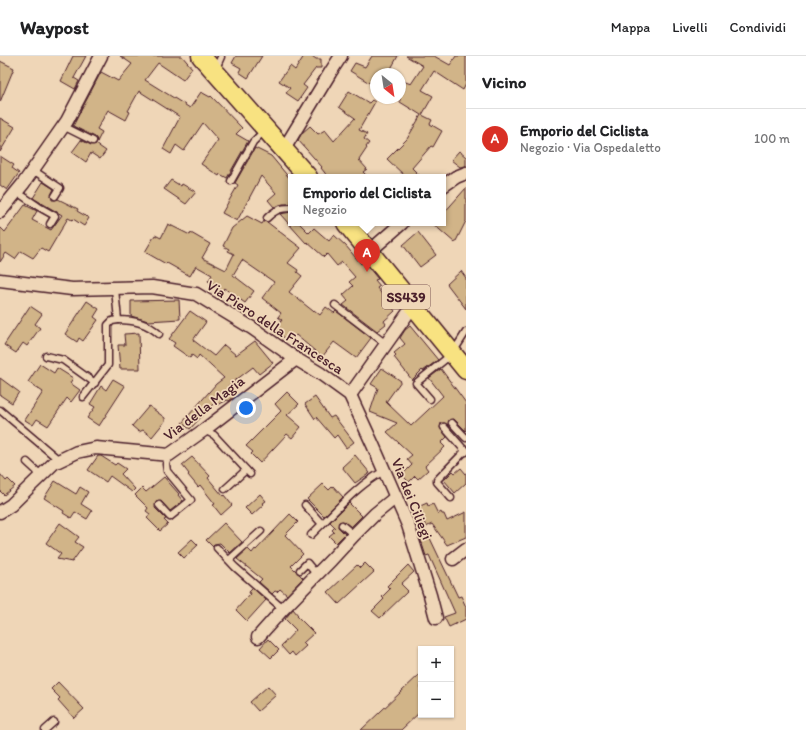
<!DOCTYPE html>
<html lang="it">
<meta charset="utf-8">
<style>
:root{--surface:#fff;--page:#f2f2f2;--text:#202124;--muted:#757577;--line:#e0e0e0;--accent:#d93025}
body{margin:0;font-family:Itim,sans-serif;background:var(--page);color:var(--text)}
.controls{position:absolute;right:12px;bottom:12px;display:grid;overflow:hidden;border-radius:0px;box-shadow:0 1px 3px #0004}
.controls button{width:36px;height:36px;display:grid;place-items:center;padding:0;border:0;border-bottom:1px solid var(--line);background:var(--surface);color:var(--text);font:20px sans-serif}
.compass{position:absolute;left:370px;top:12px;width:36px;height:36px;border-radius:50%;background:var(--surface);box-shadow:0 1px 3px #0004;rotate:150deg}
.you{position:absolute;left:246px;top:352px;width:14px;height:14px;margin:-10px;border:3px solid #fff;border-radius:50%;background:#1a73e8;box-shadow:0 0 0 6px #1a73e833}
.badge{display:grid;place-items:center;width:26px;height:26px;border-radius:50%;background:var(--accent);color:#fff;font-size:13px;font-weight:700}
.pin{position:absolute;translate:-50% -33px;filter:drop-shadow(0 1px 2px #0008)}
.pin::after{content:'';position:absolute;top:21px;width:14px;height:12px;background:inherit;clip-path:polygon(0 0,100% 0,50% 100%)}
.popup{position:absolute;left:288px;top:118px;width:158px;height:52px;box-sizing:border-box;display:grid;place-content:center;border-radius:0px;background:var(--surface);filter:drop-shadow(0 1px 3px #0005);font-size:13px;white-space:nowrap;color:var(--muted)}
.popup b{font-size:15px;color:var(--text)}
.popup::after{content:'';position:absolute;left:50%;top:100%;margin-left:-8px;border:8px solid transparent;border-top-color:var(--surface)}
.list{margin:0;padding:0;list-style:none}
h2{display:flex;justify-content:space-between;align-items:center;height:52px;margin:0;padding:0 16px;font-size:17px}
h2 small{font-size:13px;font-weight:400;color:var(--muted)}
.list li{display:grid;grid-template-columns:26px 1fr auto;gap:12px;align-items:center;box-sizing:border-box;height:60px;padding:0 16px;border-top:1px solid var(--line)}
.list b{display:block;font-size:15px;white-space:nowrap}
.list p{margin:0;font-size:13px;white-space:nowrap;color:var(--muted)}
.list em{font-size:13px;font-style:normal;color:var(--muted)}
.map{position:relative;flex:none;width:466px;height:674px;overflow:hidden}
header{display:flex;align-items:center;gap:24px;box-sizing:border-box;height:56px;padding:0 20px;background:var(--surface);border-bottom:1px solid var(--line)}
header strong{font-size:19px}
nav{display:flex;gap:22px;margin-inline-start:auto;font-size:14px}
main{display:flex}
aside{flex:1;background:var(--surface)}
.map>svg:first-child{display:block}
.building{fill:#d1b488;stroke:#4a1f2b}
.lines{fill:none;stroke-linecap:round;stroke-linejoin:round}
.lane-casing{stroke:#4a1f2b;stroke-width:9}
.street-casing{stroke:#4a1f2b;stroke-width:15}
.primary-casing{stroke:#4a1f2b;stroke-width:21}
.lane{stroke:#efd6b7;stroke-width:6}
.street{stroke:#efd6b7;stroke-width:12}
.primary{stroke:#f8e281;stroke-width:18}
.labels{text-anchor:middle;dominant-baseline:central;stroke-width:3.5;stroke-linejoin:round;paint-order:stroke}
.shield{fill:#efd6b7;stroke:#7c5655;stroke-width:1}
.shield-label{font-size:14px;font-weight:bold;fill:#4a1f2b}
.street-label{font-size:15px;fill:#4a1f2b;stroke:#efd6b7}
</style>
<header>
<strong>Waypost</strong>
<nav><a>Mappa</a><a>Livelli</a><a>Condividi</a></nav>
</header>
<main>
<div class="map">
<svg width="466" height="674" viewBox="0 0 466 674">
<rect width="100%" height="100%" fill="#efd6b7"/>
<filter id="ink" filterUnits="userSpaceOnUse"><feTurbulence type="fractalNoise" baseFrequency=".025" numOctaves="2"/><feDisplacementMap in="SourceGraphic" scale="8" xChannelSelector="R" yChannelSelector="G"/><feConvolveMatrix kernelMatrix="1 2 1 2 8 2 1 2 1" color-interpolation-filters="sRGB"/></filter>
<g filter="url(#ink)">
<g class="building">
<polygon points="73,0 86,0 74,22 79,25 75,33 61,25"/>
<polygon points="120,0 182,0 192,12 183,24 158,7 145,24 190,52 201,36 210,41 211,40 242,72 236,78 248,85 227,122 220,118 219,120 201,108 218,84 203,67 184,95 176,89 171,98 163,93 180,61 139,35 128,55 130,56 126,64 108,54 97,73 102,76 97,86 95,81 73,70 101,16 118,25 132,8"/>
<polygon points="236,0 262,0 248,22 239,16 241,12 232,7"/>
<polygon points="304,0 312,0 316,3 321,3 321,12 316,12 303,29 307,32 298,45 286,37 290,32 279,25 290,10 295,14"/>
<polygon points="372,0 398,0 388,18 376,18 376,31 350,15 355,7 365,11"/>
<polygon points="406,0 434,0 450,9 456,0 466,0 466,28 463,34 434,15 422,34 433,40 422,59 432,64 430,68 442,75 433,91 431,90 412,112 421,121 406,121 387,103 407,83 421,59 400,46 400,24 411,28 423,10"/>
<polygon points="0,5 14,12 0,46"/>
<polygon points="349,35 369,47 372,44 375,46 359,74 367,78 364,83 369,87 366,91 367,92 359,104 367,113 363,116 368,121 328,121 321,112 322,111 298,84 302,77 310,70 318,78 325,74 334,85 355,62 339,51"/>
<polygon points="0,62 15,71 0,96"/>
<polygon points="81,84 91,89 96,88 106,95 100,103 91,97 86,106 72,96"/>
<polygon points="255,92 271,100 291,124 291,148 283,148 274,151 268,144 276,137 261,120 237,165 222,157 238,129 235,127"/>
<polygon points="459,95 466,101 466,110 460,111 451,104"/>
<polygon points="0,100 14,109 12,112 19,117 7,134 0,129"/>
<polygon points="171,124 181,130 182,128 196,136 186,148 164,133"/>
<polygon points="43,126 54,133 51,139 52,144 55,144 58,143 78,153 77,155 89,162 84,170 73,163 72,164 68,162 48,196 41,192 33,202 21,195 15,203 6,197 0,206 0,171 5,176 25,149 37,155 32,164 51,174 62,159 33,142"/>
<polygon points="466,132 466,165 455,187 432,167 443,167 443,158"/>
<polygon points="291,156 291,167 299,167 309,177 314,172 329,185 334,179 346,190 361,208 364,206 378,223 375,224 380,230 377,232 395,255 384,265 386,268 377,275 343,249 348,245 343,239 353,230 349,226 355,221 342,206 337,210 327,198 324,201 307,186 306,187 280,158"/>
<polygon points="247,160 262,168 264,165 267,166 301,192 288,207 298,214 297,216 302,220 289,236 313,255 314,254 320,259 326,251 334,257 336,255 371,282 356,302 334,286 322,301 296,279 294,281 290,278 286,283 274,274 282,264 278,261 281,257 262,242 274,226 242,204 233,219 254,235 245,247 224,232 223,235 217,232 218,230 208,225 212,219 196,210 190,220 167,207 166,208 145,196 155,179 161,182 168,168 190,179 191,177 210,188 202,202 226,214 234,198 228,195 229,193 223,190 232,172"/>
<polygon points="418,176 436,199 420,211 403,189"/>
<polygon points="461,215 466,222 466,253 447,228"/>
<polygon points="179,244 180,263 148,265 131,260 131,245"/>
<polygon points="87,245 99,253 94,261 98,264 83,285 79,282 77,286 65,278"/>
<polygon points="30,250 42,258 35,268 40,272 27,290 23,287 16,297 4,289"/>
<polygon points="190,255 206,266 193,284 214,300 224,289 236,299 255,285 273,307 259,318 253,311 228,330 236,339 229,345 227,344 218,349 215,346 190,373 182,367 216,328 224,322 199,299 197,303 192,299 190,302 173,290 175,287 169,283"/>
<polygon points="410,270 438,304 423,315 422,314 412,324 394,301 396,299 394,297 405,288 400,282 405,274"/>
<polygon points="139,277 140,313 120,313 118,289 125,289 124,278"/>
<polygon points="40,308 54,317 57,312 73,322 70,327 80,334 71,346 67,342 48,370 37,363 33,369 25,364 43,336 28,326"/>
<polygon points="382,312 401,325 386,346 411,370 443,340 429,322 441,313 466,347 466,375 454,363 449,364 448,369 445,367 441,367 440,372 447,381 441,387 445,391 425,410 428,414 418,423 415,420 409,426 402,419 412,409 407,403 412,399 387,376 397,367 370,356 378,332 371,328"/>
<polygon points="0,322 19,336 12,347 0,339"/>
<polygon points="113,323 125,330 99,370 87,362 95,351 90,348 101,330 106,334"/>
<polygon points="287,336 299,348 287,359 301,371 292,382 287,378 260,407 251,398 253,396 246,390 281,355 275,348"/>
<polygon points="315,341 330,362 334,360 354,386 346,392 337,379 334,382 316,361 315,363 305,348"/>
<polygon points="149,350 165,362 165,365 152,381 143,374 139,376 132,370"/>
<polygon points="355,399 370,417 355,427 342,411"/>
<polygon points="98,400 101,400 115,409 117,407 126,413 121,418 135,433 132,436 110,420 106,426 88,414"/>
<polygon points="192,401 210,420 208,422 223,440 224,439 232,449 221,459 213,449 215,448 200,429 198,431 188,419 189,418 182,409"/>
<polygon points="461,412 466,418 466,427 455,437 444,424 453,415 455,417"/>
<polygon points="0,418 6,425 8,423 15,430 4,439 0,435"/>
<polygon points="164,421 179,438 178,439 183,445 170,455 161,445 156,446 155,452 166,463 164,464 168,468 160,475 147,462 150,458 146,455 148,452 135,439 142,432 146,436"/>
<polygon points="55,425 76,438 80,431 88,436 81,448 92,455 87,463 75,456 71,462 63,457 64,455 44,442"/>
<polygon points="323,428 329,434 333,430 343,441 324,460 307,443"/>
<polygon points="260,438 266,445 263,447 264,448 252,459 245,452"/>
<polygon points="349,447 362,460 351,471 343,465 339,466 338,471 345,478 336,487 329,480 334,476 332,474 335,471 330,466"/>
<polygon points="427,447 428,450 433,448 438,458 441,456 442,458 444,458 447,465 466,456 466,481 447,489 432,468 426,471 418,451"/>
<polygon points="290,458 298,466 285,479 303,498 291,510 303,522 287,539 280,533 277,536 275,535 272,538 259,526 262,523 237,503 248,493 252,497 255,493 256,494"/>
<polygon points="60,467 79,481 75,486 83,491 72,506 57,503 61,498 46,487"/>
<polygon points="224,467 242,486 230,497 220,487 214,488 213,491 206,484"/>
<polygon points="428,478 458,541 461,540 466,551 466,563 449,571 444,561 455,557 429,499 426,500 420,482"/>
<polygon points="192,483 198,489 184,502 178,496"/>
<polygon points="365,507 374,516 339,548 328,536 357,509 360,512"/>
<polygon points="408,509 414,516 401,528 408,535 380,562 372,555 384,543 382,541 390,533 387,530"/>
<polygon points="253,532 266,544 247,565 236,554 250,538 249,536"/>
<polygon points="293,553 298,559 297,560 314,577 303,587 306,590 295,600 292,596 289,599 281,590 296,574 285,563"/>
<polygon points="268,583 279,594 271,602 260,592"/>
<polygon points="421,617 421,655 401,674 361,674"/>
<polygon points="58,626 84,653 74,662 58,644 60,642 51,633"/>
<polygon points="268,630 276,639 258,655 250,646"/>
</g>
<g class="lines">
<defs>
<g id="lane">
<polyline points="216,12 221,1"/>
<polyline points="63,70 93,85"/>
<polyline points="33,114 60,132 55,140"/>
<polyline points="231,125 253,86 265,74"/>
<polyline points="17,136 39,151 55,160 50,168"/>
<path d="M267,162C275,154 280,152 291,152"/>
<path d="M115,233L118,264C134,264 147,267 159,278"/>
<polyline points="335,249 386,288"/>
<polyline points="46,300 63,304 95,327"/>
<polyline points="83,341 108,309 108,269 112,265 118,264"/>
<polyline points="430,343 416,327 452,298 466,276"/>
<polyline points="0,354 59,404"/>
<polyline points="452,367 466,382"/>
<polyline points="444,371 466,396"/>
<polyline points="204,374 214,379 250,418"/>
<polyline points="27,406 42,420"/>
<polyline points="225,433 246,414"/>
<polyline points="451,442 437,426 437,424 466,394"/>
<polyline points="159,449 170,461 191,444 167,415 166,408 169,399"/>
<polyline points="305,449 322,468"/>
<polyline points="342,469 354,479"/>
<path d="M311,479C334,457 356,430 384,415"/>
<polyline points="217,492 235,511 283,553"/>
<polyline points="229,504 261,475"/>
<polyline points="300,514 307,507 317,519"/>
<polyline points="45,674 54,666"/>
</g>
<g id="street">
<polyline points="284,93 330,17 341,0"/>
<polyline points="443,130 456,121 466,117"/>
<polyline points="0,156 23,128 67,65 101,0"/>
<polyline points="370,195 402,167"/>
<polyline points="0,224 72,233 152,231 196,238 252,272 296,303 321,318 350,339 373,389 408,469 430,539 436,562"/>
<polyline points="350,339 413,250"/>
<polyline points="0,456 11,449 54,407 77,396 96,392 169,399 204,374 296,303"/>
<polyline points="453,503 466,493"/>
<polyline points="258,581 283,553 331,504 354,479 375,458 396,441"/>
</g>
<g id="primary">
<polyline points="201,0 308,121"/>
<polyline points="346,167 466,314"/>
</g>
</defs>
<use href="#lane" class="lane-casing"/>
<use href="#street" class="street-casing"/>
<use href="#primary" class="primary-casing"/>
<use href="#lane" class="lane"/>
<use href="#street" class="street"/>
<use href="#primary" class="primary"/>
</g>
</g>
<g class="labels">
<rect class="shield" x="382" y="229" width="48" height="24" rx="3"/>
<g class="shield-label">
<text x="406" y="241">SS439</text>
</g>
<g class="street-label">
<text transform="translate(275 271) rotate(33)">Via Piero della Francesca</text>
<text transform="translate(204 352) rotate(-37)">Via della Magia</text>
<text transform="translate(412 443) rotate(68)">Via dei Ciliegi</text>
</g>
</g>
</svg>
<div class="controls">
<button>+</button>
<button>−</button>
</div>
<svg class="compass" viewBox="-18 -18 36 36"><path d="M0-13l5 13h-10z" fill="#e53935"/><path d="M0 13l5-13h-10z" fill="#757577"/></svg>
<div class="you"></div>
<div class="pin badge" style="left:367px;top:216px">A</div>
<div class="popup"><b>Emporio del Ciclista</b>Negozio</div>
</div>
<aside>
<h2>Vicino<small></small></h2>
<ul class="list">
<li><span class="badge">A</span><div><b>Emporio del Ciclista</b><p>Negozio · Via Ospedaletto</p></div><em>100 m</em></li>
</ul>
</aside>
</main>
